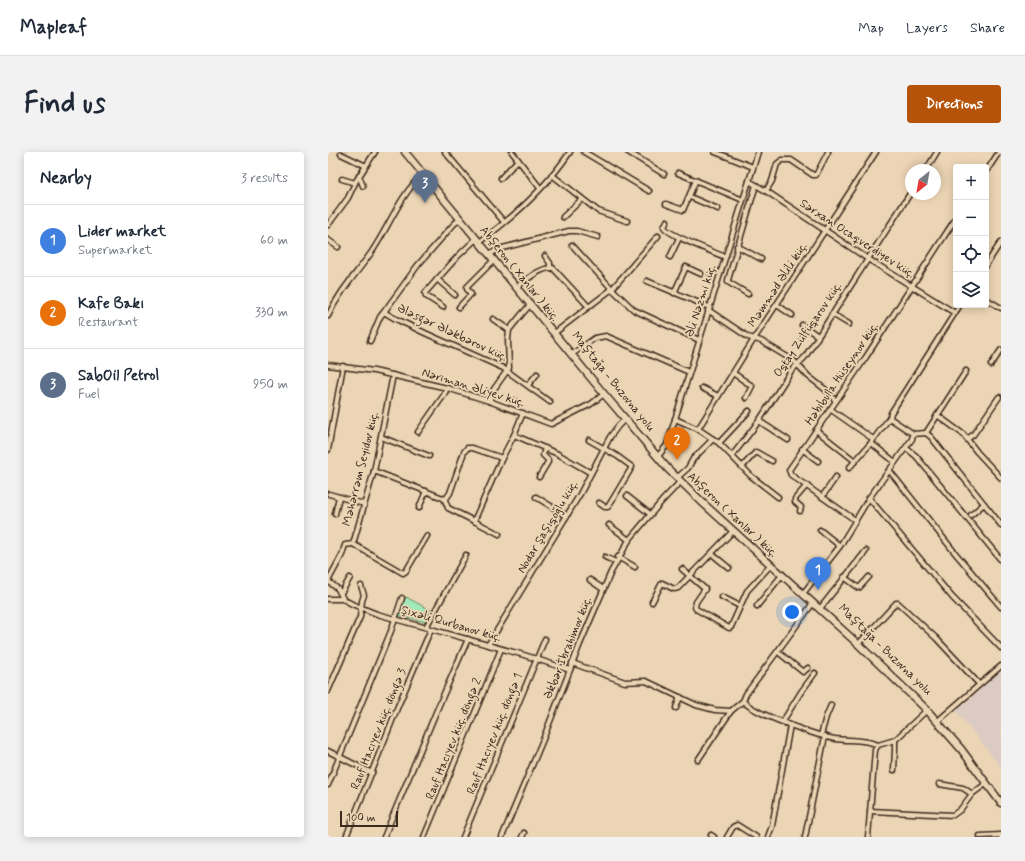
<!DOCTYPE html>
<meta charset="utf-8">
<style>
:root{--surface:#fff;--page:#f2f2f3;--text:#1f2937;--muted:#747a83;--line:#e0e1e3;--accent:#b45309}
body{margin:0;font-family:Mynerve,sans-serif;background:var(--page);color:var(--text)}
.controls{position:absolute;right:12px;top:12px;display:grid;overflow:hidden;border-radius:4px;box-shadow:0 2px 10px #0003}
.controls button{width:36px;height:36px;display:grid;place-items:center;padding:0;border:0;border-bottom:1px solid var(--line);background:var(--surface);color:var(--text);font:20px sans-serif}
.compass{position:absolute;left:577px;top:12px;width:36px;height:36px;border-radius:50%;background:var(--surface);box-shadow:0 2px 10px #0003;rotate:211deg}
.scale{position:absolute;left:12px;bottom:10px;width:58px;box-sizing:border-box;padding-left:4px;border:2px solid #3b2a1e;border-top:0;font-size:11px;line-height:14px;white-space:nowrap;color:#3b2a1e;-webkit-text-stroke:3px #ecd5b4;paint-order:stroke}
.you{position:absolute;left:464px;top:460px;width:14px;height:14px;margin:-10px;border:3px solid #fff;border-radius:50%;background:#1a73e8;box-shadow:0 0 0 6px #1a73e833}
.badge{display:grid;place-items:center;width:26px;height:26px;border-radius:50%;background:var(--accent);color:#fff;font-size:13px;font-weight:700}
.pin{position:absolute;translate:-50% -33px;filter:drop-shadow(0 1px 2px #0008)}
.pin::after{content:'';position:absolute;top:21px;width:14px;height:12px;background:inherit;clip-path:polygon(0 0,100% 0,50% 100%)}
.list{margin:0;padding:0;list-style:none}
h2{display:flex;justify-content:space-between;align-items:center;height:52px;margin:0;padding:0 16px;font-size:17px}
h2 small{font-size:13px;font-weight:400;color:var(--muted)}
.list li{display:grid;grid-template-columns:26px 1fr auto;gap:12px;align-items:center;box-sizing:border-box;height:72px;padding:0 16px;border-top:1px solid var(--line)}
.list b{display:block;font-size:15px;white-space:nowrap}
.list p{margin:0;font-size:13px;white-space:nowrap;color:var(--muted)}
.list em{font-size:13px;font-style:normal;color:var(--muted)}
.icon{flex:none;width:22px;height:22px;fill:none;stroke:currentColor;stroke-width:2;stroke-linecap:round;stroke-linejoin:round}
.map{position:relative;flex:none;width:673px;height:685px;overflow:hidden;border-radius:4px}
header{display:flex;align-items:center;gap:24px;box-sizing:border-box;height:56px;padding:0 20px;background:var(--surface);border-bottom:1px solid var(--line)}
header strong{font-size:19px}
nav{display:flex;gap:22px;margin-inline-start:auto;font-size:14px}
.intro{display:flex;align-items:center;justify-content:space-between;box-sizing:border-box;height:96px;padding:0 24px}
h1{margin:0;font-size:28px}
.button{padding:10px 18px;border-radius:4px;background:var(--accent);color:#fff;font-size:14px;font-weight:700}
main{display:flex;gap:24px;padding:0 24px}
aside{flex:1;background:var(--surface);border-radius:4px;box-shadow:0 2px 10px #0003}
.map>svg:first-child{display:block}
.built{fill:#dbcbc3}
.green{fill:#a1e9b7;stroke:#6e8a6a}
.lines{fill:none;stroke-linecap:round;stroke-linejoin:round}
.minor-casing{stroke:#3b2a1e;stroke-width:7}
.primary-casing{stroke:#3b2a1e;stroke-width:9}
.minor{stroke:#ecd5b4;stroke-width:4}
.primary{stroke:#ecd5b4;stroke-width:6}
.labels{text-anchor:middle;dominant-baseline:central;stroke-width:3.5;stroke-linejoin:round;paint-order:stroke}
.street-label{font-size:12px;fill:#3b2a1e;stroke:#ecd5b4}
</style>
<header>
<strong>Mapleaf</strong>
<nav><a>Map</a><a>Layers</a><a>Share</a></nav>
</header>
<div class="intro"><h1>Find us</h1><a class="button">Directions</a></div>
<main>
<aside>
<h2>Nearby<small>3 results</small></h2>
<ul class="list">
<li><span class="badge" style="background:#3f7fe0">1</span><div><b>Lider market</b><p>Supermarket</p></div><em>60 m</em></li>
<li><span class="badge" style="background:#e8710a">2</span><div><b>Kafe Bakı</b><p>Restaurant</p></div><em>330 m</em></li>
<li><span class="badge" style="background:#5c6f8a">3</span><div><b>SabOil Petrol</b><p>Fuel</p></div><em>950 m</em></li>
</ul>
</aside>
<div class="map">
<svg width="673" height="685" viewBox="0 0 673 685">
<rect width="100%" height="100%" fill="#ecd5b4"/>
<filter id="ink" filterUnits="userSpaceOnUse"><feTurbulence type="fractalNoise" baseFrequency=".025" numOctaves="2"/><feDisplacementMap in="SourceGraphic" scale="8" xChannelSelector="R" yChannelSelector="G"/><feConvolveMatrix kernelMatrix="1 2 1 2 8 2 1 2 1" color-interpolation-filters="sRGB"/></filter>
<g filter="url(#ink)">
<polygon class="built" points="673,519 673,615 628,559"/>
<polygon class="green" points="78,445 104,459 97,470 69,463"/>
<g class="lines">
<defs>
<g id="minor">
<polyline points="117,0 176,70"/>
<polyline points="184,0 212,36"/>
<polyline points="256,0 321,39"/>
<polyline points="300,0 336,22"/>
<polyline points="387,0 425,15"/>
<polyline points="13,2 38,14"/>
<polyline points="598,18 609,0"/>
<polyline points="658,20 671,0"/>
<polyline points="350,21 415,48"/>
<polyline points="224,23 270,59 299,69"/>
<polyline points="31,24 35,34"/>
<polyline points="173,26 190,8"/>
<polyline points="14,27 27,31"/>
<polyline points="421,29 438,39 540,107 627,161"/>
<polyline points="438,39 444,29 449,12 454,8 463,8 485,23 488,23 500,0"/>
<polyline points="362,45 390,57"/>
<polyline points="338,52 355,58 368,28"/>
<polyline points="235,65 254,47"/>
<polyline points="132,67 126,72 90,113 56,160 66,166 97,181 175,216 222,250"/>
<path d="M339,69L336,75C340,83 386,100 397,105"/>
<polyline points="0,73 20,46 28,29 47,0"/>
<polyline points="0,88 10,95"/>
<path d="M154,88C187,64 219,34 242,0"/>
<polyline points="244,93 284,137 306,158 371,188"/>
<polyline points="409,94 433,107"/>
<polyline points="164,101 171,97 241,79 249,79 270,85"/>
<polyline points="217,104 222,111 222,116"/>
<polyline points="342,105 351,86"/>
<polyline points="658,113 673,90"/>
<polyline points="109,127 127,143"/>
<polyline points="319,129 381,155"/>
<path d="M191,133C200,127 213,115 225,116L260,154"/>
<polyline points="346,141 358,115 373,122"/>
<polyline points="420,142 400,130 400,128 428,33"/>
<polyline points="658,147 673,156"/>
<polyline points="449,153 464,163"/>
<polyline points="115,155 98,144 97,141 130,104 148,87"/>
<polyline points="131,155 143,142 139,137 139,135 166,108"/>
<polyline points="380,158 420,185 433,189 466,209 480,224 498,238 508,249"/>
<polyline points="504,162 521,172"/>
<path d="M0,164C11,140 28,122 43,101C61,75 71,44 95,22"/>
<polyline points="165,167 181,178"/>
<polyline points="474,173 490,184"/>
<polyline points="229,179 284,137 330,84"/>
<polyline points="42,189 52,165 56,160"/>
<polyline points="247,200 267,186 278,184 361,220"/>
<polyline points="0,213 46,219 119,236 161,249 223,272 263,252 276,242"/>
<polyline points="663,213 673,198"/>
<polyline points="405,221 424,234 418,246"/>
<polyline points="200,233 209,222"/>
<polyline points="374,236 390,244"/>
<polyline points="161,249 166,237 181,216 180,187 181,178 194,162 202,153"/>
<polyline points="502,257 545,287"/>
<polyline points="609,263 635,282 649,300 673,326"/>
<polyline points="347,267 370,277 391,291 423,324 450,345"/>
<polyline points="431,269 460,288"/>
<polyline points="370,277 426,187 548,0"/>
<polyline points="488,278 527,309"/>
<polyline points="90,280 116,243 119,236"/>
<polyline points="598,281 638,219"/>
<polyline points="585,282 598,281 603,285 673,373"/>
<polyline points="186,283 230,302 263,321"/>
<polyline points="53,285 101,304"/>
<polyline points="639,287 645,283 671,245"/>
<polyline points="261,288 289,304 304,315 280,355 277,355 271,351"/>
<polyline points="391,291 421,259"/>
<polyline points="543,291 567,310"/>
<polyline points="578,296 588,304 673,408"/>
<polyline points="474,297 490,309"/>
<polyline points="0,298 15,214"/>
<polyline points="331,303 339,293 430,0"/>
<polyline points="404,304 431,269 463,219 477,205 583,40"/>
<polyline points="414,315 428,300 444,309"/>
<polyline points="521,316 543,291 562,265"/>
<polyline points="561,318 628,402 673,455"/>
<polyline points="46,319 115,346 117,348 120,356 146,369 174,306 186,283 195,261"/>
<polyline points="351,324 360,316 365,307 385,287"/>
<polyline points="211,325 220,310 220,308 215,303 217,296"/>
<polyline points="1,342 36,352"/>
<polyline points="299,344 322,362"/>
<polyline points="208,345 239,364"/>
<polyline points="494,345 508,325"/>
<polyline points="541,346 624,445 673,496"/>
<polyline points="117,348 122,341 136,300 139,296 144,296 174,306"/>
<polyline points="91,356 98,339"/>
<polyline points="472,359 473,355 467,350 467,347 479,333"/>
<polyline points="7,362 11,345"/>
<polyline points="643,363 656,352"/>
<polyline points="527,368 463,323 461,318 538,205 628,66"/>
<polyline points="146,369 171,382"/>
<polyline points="281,373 301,388"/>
<polyline points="492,378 512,394"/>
<polyline points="25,392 75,421 78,419 99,384"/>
<polyline points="384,402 401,416"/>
<polyline points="277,405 288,410"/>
<polyline points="290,405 307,415"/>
<polyline points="354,417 377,437 368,450 367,455 368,457 401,476 403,475 419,439 443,413"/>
<polyline points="516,425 531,436 541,425"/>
<polyline points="262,428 275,437"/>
<polyline points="0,429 14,403 17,393 25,392 46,319 65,223"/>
<polyline points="0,429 10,437 15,447"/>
<polyline points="477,439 512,394 541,346 584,287 585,282 584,281 563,267 562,265 563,261 632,153"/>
<polyline points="13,441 22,426"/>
<polyline points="394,445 412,454"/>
<polyline points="0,447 15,447 24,452 49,462 196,503 242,518"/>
<polyline points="324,450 334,431 346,437 350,436 405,379"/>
<polyline points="429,454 454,423"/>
<polyline points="494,454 538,399"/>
<polyline points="98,475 138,403"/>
<polyline points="533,489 568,451 570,451 608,486 651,532"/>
<polyline points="160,493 252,342 282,285 290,274 297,267"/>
<polyline points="450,500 475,520 480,516"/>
<polyline points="244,511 297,530 318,529 368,553 387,558 403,559"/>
<polyline points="0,539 32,465 34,449 36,443 33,434"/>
<path d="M415,549C426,562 490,584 507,587C522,589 537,587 550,593"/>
<polyline points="348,556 352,545"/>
<polyline points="612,567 673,514"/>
<polyline points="455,569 473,540 487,521"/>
<polyline points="493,583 498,565 503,553"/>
<polyline points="0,599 44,621"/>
<polyline points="370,608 403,559 415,549 418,542 485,451"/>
<polyline points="566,618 567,597 567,588"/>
<polyline points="611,632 635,636 644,642"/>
<polyline points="0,633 63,479 74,446"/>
<polyline points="542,659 625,663 632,658 644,642 659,631"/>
<polyline points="383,683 386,685"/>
<polyline points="652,684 673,683"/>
<polyline points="18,685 70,554 103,477"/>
<polyline points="56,685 111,553 140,487"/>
<polyline points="96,685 173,497"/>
<polyline points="135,685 217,487"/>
<polyline points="174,685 216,585 252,492 283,420 301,388 334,349 352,330"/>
<polyline points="194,685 196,681"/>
<polyline points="399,685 405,675 409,673 428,685"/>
<polyline points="440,685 444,674 462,573"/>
<polyline points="477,685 497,584"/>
<polyline points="540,685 547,598 550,593 567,588 599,558"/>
</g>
<polyline id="primary" points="77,0 276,242 340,317 376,352 530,492 599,558 633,597 673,651"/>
</defs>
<use href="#minor" class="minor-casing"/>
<use href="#primary" class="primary-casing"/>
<use href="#minor" class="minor"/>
<use href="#primary" class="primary"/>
</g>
</g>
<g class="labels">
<g class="street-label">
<text transform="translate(529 87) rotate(33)">Sərxan Ocaqverdiyev küç.</text>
<text transform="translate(191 122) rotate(51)">Abşeron ( Xanlar ) küç.</text>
<text transform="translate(450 133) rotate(-57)">Məmməd Əlili küç.</text>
<text transform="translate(373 149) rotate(-72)">Əli Nəzmi küç.</text>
<text transform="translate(480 178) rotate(-56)">Oqtay Zülfüqarov küç.</text>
<text transform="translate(124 181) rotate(25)">Ələsgər Ələkbərov küç.</text>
<text transform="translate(514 222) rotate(-56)">Həbibulla Hüseynov küç.</text>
<text transform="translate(285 230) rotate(51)">Maştağa - Buzovna yolu</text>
<text transform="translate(145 236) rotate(17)">Nəriman Əliyev küç.</text>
<text transform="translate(33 317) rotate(-76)">Məhərrəm Seyidov küç.</text>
<text transform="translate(404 363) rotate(43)">Abşeron ( Xanlar ) küç.</text>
<text transform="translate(220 375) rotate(-59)">Nodar Şaşıqoğlu küç.</text>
<text transform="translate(123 472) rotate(16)">Şıxəli Qurbanov küç.</text>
<text transform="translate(240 496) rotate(-68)">Əkbər İbrahimov küç.</text>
<text transform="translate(557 498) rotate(44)">Maştağa - Buzovna yolu</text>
<text transform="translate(51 577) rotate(-68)">Rauf Hacıyev küç. döngə 3</text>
<text transform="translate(167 582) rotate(-68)">Rauf Hacıyev küç. döngə 1</text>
<text transform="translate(126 587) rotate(-68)">Rauf Hacıyev küç. döngə 2</text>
</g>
</g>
</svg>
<div class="controls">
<button>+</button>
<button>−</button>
<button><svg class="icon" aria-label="locate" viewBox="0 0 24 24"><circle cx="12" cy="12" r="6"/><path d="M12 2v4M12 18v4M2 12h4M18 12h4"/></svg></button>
<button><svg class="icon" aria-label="layers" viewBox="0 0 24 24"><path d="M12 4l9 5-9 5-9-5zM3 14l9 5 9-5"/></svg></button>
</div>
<svg class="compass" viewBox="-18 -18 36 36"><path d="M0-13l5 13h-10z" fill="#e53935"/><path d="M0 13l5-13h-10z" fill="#747a83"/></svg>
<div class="scale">100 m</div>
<div class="you"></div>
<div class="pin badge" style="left:490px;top:438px;background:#3f7fe0">1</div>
<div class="pin badge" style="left:349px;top:308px;background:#e8710a">2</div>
<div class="pin badge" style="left:97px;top:51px;background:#5c6f8a">3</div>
</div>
</main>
